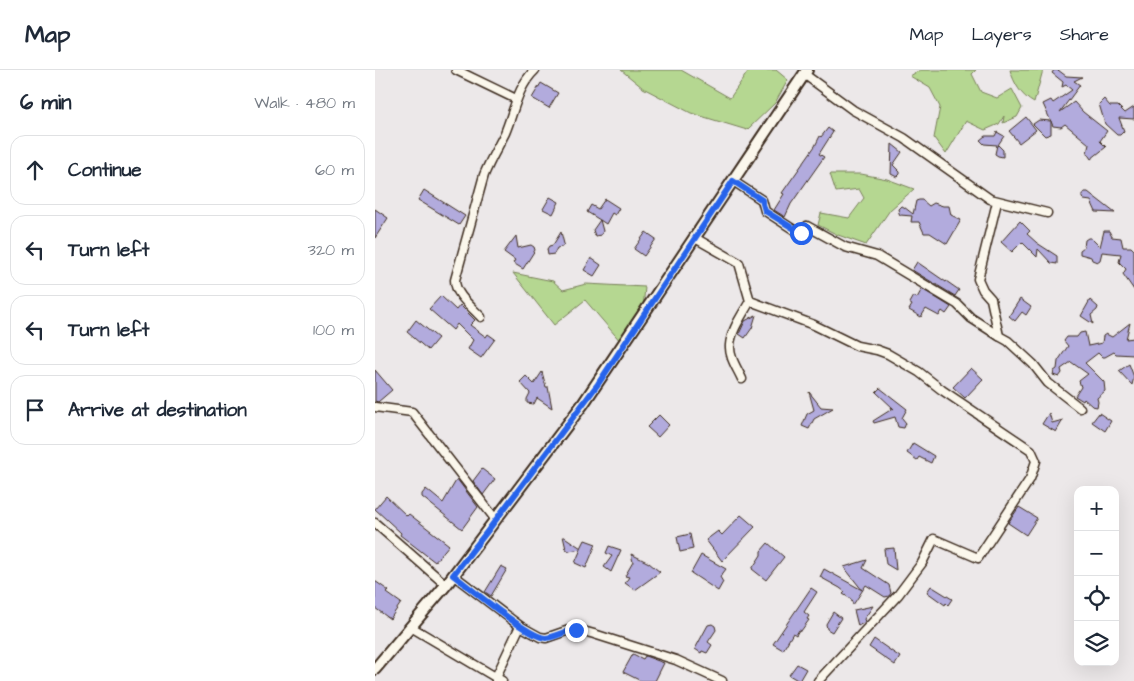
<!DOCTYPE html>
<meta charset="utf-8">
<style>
:root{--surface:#fff;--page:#f2f2f3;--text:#1f2937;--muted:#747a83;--line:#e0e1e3}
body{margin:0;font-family:"Architects Daughter",sans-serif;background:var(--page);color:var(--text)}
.controls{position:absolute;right:15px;bottom:15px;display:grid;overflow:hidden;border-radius:10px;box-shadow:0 5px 20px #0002}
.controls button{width:45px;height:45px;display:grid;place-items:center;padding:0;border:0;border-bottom:1px solid var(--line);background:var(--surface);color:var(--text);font:25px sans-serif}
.stop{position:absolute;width:15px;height:15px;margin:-11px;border:4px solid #2563eb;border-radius:50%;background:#fff}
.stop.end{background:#2563eb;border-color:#fff;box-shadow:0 1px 5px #0008}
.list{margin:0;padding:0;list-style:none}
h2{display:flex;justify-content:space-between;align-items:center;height:65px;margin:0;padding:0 20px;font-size:21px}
h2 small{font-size:16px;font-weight:400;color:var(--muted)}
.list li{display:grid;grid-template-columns:32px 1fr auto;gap:15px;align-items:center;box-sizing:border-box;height:70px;margin:0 10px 10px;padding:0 10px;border:1px solid var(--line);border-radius:15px}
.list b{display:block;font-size:19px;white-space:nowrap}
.list em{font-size:16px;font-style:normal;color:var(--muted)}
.icon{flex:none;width:28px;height:28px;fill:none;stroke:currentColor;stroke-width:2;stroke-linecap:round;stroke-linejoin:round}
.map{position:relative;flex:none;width:759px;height:611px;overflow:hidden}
header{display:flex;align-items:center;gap:30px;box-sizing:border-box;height:70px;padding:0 25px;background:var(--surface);border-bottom:1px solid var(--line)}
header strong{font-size:24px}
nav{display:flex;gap:28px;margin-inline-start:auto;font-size:18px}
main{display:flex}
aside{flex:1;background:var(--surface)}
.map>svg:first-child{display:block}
.green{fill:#b5d791;stroke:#788058}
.building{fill:#b2abdd;stroke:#3b2a1e}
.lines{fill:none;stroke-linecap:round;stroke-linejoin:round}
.minor-casing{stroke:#3b2a1e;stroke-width:11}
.tertiary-casing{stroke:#3b2a1e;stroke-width:14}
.minor{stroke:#fbf7ec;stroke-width:8}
.tertiary{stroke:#fbf7ec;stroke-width:10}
.route{stroke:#2563eb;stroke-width:6}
</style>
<header>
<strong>Map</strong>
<nav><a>Map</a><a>Layers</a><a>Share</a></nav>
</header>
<main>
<aside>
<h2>6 min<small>Walk · 480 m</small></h2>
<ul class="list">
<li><svg class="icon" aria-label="ahead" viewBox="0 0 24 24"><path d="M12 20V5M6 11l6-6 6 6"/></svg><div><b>Continue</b></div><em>60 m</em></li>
<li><svg class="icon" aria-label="left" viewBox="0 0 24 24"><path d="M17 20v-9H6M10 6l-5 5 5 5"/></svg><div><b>Turn left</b></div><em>320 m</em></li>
<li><svg class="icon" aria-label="left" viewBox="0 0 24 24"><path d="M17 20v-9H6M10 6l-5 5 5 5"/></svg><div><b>Turn left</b></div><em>100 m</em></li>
<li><svg class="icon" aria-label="arrive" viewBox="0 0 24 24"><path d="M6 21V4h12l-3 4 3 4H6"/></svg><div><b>Arrive at destination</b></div></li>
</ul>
</aside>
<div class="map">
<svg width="759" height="611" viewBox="0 0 759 611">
<rect width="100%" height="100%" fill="#ece8e9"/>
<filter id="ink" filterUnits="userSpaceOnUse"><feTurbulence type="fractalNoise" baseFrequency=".02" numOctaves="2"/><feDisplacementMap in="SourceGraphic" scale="10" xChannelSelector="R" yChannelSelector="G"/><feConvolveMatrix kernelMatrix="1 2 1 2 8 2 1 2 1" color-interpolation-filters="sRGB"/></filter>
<g filter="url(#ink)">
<g class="green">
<polygon points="246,0 306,0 355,28 374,0 401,0 413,10 400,33 372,60 316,43 268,18"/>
<polygon points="545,0 601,0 597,4 606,22 622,28 637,19 647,38 642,47 628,53 629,46 624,54 610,60 591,51 571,84 559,68 565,37 555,18 535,6"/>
<path d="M635,0H668L659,33C646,26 639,13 635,0Z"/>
<polygon points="455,104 486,104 512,109 539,119 515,140 491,175 463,165 443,155 446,143 474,148 489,128 484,119 461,122"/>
<polygon points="138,203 178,211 188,220 211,214 270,217 268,239 246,272 210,230 179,255"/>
</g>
<g class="building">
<polygon points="679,0 683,0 691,6 707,7 699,11 705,15 685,42 699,32 708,42 732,61 725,71 731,77 716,89 712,83 714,74 690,54 686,57 678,56 668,34 676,30 678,33 697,20 691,15 687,17 688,12 677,3"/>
<polygon points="166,13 183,23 174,38 157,28"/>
<polygon points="729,29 735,36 743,36 750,43 759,37 759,49 744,48 749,61 745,65 742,65 730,54 724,34"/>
<polygon points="651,47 661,60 644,73 634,61"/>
<polygon points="664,50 676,51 676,64 670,66 658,54"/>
<polygon points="453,58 458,62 444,84 449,87 416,134 410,147 399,140 409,124 407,123 440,76 445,66 446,67"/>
<polygon points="622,62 629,66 623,75 628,80 628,87 623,86 620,84 622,75 609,74 605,70 610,66 620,66"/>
<polygon points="517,74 527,82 518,95 525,102 525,104 522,107 516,104"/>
<polygon points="49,120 90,146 84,155 43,130"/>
<polygon points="710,122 713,122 740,143 721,142 716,131 709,130 707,128 707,124"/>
<polygon points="175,127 184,132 178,144 168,139"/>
<polygon points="230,129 244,138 240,145 237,143 231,154 225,150 228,161 226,165 220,166 218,160 225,150 212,142 216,135 223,139"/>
<polygon points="544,130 547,130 554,136 559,133 568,136 574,136 576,145 586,150 572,174 555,163 549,163 544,152 536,152 537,146 525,145 524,143 523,139 526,136 529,137 538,144 541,131"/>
<polygon points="0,139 13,148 0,168"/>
<polygon points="645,151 655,161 652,164 662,173 682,186 682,194 676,193 663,179 662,187 647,172 637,182 626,172"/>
<polygon points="729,161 734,161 737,167 746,168 748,177 756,177 759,180 759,220 748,204 751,199 744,192 746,184 727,182 725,190 722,192 717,190 716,187 705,184 705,180 709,177 710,170 713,168 716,168 725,177"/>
<polygon points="186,162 189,174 187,177 182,178 179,184 173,185 172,179 174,176 178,175"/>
<polygon points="271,162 281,169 269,186 259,179"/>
<polygon points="141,166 143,178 156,175 159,177 160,180 148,199 138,193 140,190 129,182"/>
<polygon points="216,188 226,195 219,206 209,200"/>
<polygon points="542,192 571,212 571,211 584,220 580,226 537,200"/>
<polygon points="547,219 576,237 571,244 567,241 564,246 551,239 546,247 534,240 537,235 534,233 538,226 542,228"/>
<polygon points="66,226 81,240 85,235 100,250 95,255 111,267 113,264 120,269 106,288 93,279 98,270 82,254 78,260 54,239"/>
<polygon points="645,229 656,237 651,245 647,242 640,251 634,246"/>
<polygon points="715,230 723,237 722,240 716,245 718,254 706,246"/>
<polygon points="381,245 377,258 370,268 364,264 370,251"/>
<polygon points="41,250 63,268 53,280 32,262"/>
<polygon points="755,253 751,269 759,268 759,285 741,284 739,282 730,287 727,287 723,283 710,293 729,312 730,321 722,328 723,332 722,337 717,336 709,329 708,331 700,326 706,317 704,311 713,304 696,292 686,299 687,303 684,307 678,305 679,301 682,299 683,291 693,276 689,271 692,267 702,267 705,263 710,262 713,276 727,273 728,266 731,264 737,267"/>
<polygon points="754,294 759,307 757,315 744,301"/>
<polygon points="596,298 608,309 590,328 578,317"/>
<polygon points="0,300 17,320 3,332 0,331"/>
<polygon points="167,302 171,317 173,317 177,338 162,328 159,334 152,333 152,329 155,323 145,312 151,306 159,314"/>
<polygon points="505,318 532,339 527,348 531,353 529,358 523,357 520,347 499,353 498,351 517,339 516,337 519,339 501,322"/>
<polygon points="434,322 446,337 458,338 439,349 434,359 427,356 432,344 439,340"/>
<polygon points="674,343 677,353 688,350 681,362 667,354"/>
<polygon points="724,343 736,351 730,361 717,352"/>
<polygon points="284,345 294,355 283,367 272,357"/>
<polygon points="538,373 559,386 556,393 544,387 542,390 532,383"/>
<polygon points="107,399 120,409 108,425 98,411"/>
<polygon points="82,409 103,437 87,459 47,427 47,424 51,419 68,433"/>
<polygon points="11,426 32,446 34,444 74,475 60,492 25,465 26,463 0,439"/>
<polygon points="644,437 662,448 651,465 633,453"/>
<polygon points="366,445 380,457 347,491 331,470 343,461 347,465"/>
<polygon points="315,464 318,479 305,482 302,467"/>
<polygon points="188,466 206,478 210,470 221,474 211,498 200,493 206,479 194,481 191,479"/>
<polygon points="393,473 409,487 391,510 377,499 386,485 386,481"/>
<polygon points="234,476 246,480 236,502 229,497 237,486 231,483"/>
<polygon points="519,478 521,500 511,494 509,479"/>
<polygon points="256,484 274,493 285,502 260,520 250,513 254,507 250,506 258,492"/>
<polygon points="326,485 351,499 345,507 348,512 343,521 316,503"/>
<polygon points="492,490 488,498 514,515 516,523 514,526 510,527 491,515 478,535 476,529 468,524 470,522 465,518 445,507 449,499 487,520 469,497"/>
<polygon points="126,496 132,499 116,526 110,522"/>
<polygon points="0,511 14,521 12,523 26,533 15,549 0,538"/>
<polygon points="556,516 577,529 573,535 571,533 570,535 552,522"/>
<polygon points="436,518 442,522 429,542 434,546 432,549 434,550 426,561 424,560 421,565 418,563 408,580 398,574"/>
<polygon points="498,536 489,549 490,552 483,556 479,540"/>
<polygon points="458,542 466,548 457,562 452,559 451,554"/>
<polygon points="337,554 340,556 341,560 333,572 337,575 332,583 327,581 326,583 320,579 333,555"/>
<polygon points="499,569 525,587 520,595 494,577"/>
<polygon points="258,584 268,589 270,586 289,593 280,611 266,611 248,602"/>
<polygon points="422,594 431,599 424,611 414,605"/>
</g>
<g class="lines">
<defs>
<g id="minor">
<polyline points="81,0 141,29"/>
<polyline points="429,4 478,40 529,68 615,129 672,143"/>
<polyline points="358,111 387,130 390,141 424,163 427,162 432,156 470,177 502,186 582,234 596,248 624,266"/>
<polyline points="622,132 603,209 608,220 616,229 624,266 633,271 658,294 673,313 705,338"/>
<path d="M320,168L364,193L375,231C368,244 356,260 355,275C354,287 362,298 367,309"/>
<polyline points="375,231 439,255 482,276 502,280 513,284 544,302 567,320 656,380 661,391 655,409 603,488 559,469 547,493 523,525 443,611"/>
<path d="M106,247C97,237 80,225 80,210L109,105C115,90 123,77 130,63C139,42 142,17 160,0"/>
<polyline points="0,337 37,342 121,450"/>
<polyline points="0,453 71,515"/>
<polyline points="78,505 145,556 165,567 171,568 194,560 201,559 219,564 301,590 347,611"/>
<polyline points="36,557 127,611"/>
<polyline points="121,611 121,607 145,556"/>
</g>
<polyline id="tertiary" points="0,599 71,515 208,334 432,0"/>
</defs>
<use href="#minor" class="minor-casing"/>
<use href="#tertiary" class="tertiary-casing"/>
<use href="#minor" class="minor"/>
<use href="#tertiary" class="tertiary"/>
</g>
</g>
<g class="lines" filter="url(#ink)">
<path class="route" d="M201,560C191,560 182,567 171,568C155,569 94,517 78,505L111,463L223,314L358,111L387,130L390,141L426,163"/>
</g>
</svg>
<div class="controls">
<button>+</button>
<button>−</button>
<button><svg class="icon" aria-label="locate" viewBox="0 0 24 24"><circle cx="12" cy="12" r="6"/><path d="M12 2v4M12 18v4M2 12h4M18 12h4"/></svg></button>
<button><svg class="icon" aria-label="layers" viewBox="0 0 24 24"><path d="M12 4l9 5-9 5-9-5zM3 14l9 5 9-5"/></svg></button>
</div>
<div class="stop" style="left:426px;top:163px"></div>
<div class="stop end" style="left:201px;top:560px"></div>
</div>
</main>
